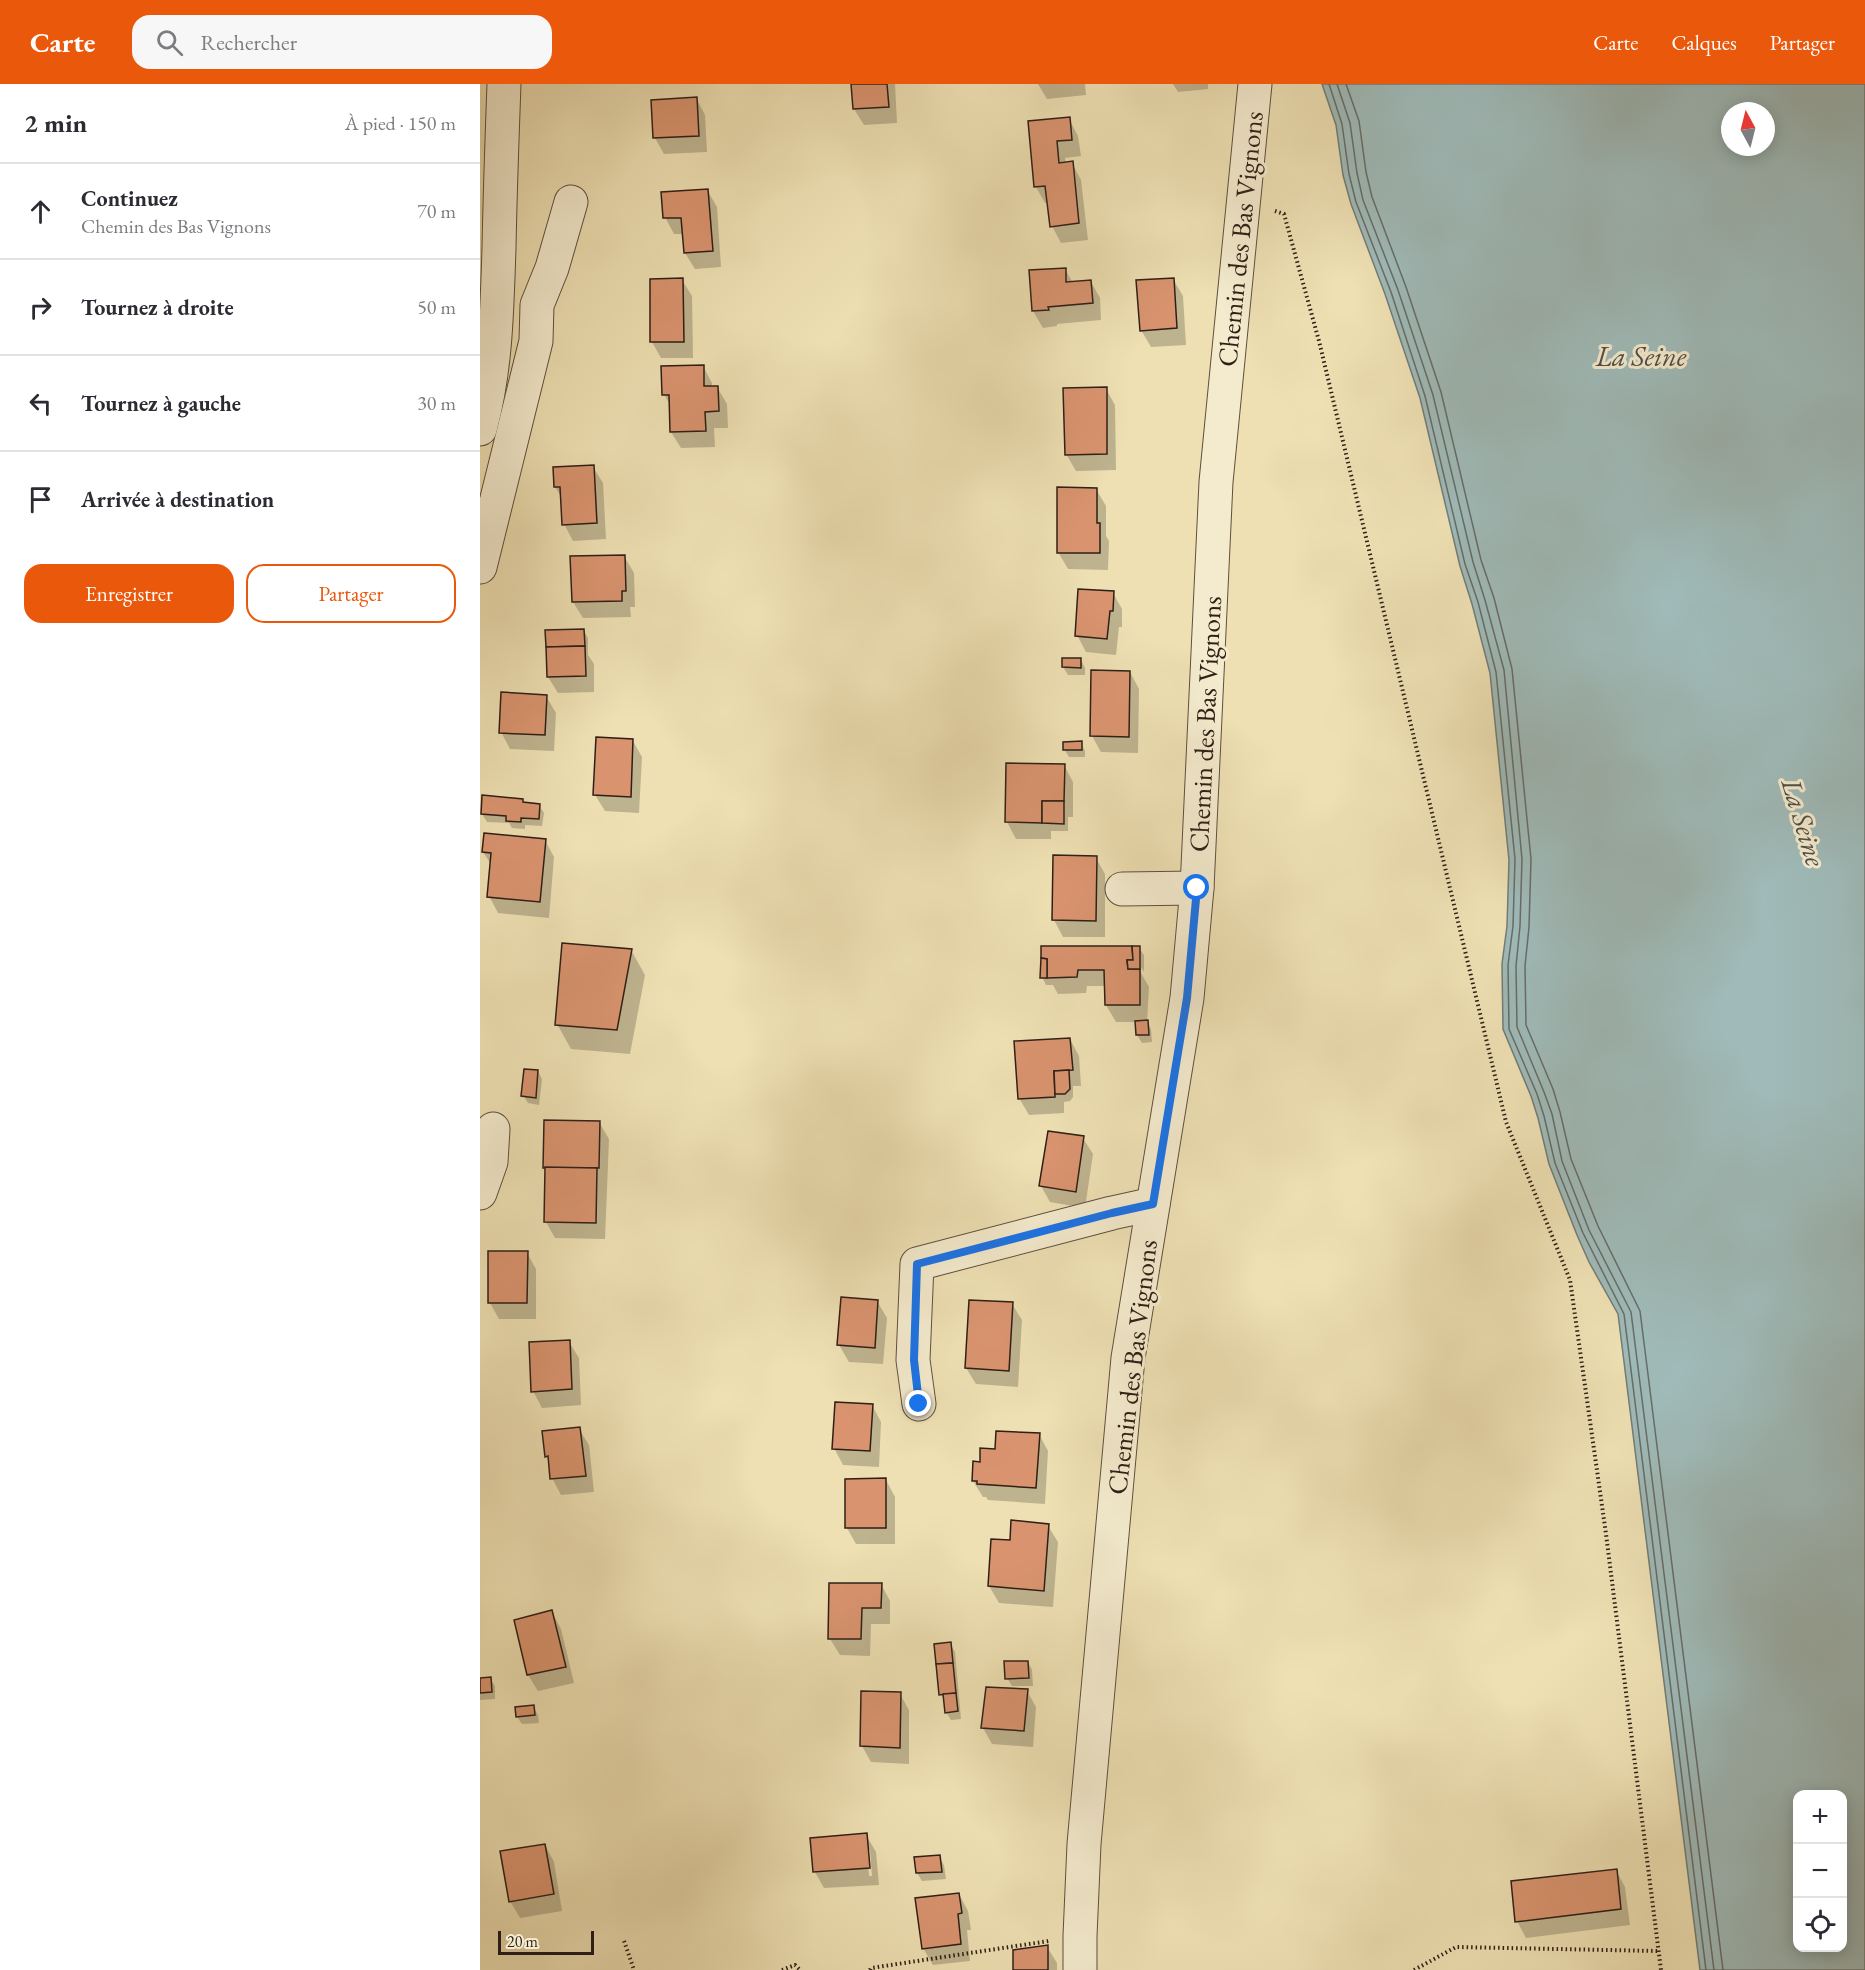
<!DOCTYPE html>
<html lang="fr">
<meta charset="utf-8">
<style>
:root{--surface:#fff;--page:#f7f7f7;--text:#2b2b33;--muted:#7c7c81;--line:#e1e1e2;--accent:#ea580c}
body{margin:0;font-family:"EB Garamond",serif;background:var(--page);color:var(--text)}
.controls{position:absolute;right:18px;bottom:18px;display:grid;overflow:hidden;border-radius:12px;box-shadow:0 3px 15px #0003}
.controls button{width:54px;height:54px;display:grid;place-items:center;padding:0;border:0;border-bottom:2px solid var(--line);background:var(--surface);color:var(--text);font:30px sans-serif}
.compass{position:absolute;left:1241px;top:18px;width:54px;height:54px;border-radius:50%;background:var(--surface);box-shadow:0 3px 15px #0003;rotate:353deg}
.scale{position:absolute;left:18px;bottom:15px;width:96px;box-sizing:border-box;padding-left:6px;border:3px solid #2e1f17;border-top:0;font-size:16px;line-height:21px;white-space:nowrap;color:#2e1f17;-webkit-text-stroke:4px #f4ebce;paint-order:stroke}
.stop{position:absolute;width:18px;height:18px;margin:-14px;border:4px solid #1a73e8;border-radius:50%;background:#fff}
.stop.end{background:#1a73e8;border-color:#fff;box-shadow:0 2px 6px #0008}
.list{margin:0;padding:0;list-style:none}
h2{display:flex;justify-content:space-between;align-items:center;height:78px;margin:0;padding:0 24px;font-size:26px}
h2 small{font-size:20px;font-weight:400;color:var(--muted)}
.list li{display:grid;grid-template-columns:39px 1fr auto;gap:18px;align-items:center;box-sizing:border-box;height:96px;padding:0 24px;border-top:2px solid var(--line)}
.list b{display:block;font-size:22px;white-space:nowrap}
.list p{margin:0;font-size:20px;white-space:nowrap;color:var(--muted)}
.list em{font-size:20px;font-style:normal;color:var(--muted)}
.actions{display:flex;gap:12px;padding:18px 24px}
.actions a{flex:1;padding:14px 0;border:2px solid var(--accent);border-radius:18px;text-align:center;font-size:21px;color:var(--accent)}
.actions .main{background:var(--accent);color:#fff}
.icon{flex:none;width:33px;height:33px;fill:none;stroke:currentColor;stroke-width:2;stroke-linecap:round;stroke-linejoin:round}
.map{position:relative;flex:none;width:1385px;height:1886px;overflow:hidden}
header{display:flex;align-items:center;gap:36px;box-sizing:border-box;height:84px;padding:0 30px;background:var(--accent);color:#fff}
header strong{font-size:28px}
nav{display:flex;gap:33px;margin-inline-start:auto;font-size:21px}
.search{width:420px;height:54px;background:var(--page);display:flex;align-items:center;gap:15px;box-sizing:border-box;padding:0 21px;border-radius:18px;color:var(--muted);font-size:22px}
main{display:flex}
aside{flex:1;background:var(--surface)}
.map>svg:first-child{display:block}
.water{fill:#9fbab8;stroke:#727c78;stroke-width:1.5;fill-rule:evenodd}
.shadow{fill:#0003;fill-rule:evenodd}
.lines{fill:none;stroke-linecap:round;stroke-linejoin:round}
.shore{stroke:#666c68;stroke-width:1.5}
.building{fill:#d9946f;stroke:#2e1f17;stroke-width:1.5}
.minor-casing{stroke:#5e4f3e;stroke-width:35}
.path{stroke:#2e1f17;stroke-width:4;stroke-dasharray:1.5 3;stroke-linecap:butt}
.minor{stroke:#f4ebce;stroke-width:33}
.route{stroke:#1a73e8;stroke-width:8}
.labels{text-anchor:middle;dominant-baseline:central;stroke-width:6;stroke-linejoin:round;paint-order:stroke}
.street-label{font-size:27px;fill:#2e1f17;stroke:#f4ebce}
.water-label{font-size:28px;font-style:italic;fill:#504e47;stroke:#f4ebce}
</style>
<header>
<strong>Carte</strong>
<div class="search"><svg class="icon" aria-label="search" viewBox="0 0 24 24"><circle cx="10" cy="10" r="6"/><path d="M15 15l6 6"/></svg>Rechercher</div>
<nav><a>Carte</a><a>Calques</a><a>Partager</a></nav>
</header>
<main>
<aside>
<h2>2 min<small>À pied · 150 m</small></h2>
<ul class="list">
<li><svg class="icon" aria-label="ahead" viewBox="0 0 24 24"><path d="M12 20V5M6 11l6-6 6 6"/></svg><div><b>Continuez</b><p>Chemin des Bas Vignons</p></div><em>70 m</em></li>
<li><svg class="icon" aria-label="right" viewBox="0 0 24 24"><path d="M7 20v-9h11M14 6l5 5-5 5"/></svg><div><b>Tournez à droite</b></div><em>50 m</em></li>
<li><svg class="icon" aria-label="left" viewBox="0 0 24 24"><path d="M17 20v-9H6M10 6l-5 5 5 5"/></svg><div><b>Tournez à gauche</b></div><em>30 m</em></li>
<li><svg class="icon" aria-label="arrive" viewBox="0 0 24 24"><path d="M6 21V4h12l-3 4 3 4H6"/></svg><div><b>Arrivée à destination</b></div></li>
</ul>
<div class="actions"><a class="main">Enregistrer</a><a>Partager</a></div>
</aside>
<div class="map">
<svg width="1385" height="1886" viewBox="0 0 1385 1886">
<rect width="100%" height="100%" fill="#eee0b3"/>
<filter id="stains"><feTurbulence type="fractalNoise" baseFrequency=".00333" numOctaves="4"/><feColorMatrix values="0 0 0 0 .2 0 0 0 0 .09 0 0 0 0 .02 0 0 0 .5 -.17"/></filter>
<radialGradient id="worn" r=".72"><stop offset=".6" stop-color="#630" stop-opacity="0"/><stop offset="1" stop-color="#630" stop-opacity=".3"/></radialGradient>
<path class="water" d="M842,0H1385V1886H1220L1138,1230L1109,1178L1097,1151L1069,1080L1058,1034L1051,1012L1023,945L1022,880L1027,842L1029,776L1010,589L992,520L980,482L940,314L905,210L871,120L863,91L856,41ZM1250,27H1286V63H1250ZM1318,1710H1362V1864H1318Z"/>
<g class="shadow">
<polygon points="372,0 415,0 417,39 384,41 374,25"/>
<polygon points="558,0 605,0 606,11 567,15"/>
<polygon points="693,0 728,0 728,5 698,8"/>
<polygon points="216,14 225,31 227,68 184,70 175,54"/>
<polygon points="589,35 598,52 601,72 585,74 586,80 592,79 601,96 608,156 581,159 572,142 569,119 565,119 556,103 550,39"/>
<polygon points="227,106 237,123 241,183 215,185 205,169 204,150 194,150 185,133"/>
<polygon points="585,185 593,199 611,198 620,214 621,236 577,240 577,242 563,244 553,227 550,187"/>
<polygon points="693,195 703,212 706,261 671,263 661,246"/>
<polygon points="202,196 212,212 213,274 181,274 172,258"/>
<polygon points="223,282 232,299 232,303 237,303 247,320 248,344 234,344 235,363 201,364 191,348 191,323 184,310"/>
<polygon points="626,305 635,321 636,386 596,387 586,370"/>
<polygon points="113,383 123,399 126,455 93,457 84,440 82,414 75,403"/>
<polygon points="616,405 626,422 626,452 629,457 628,486 588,485 578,468"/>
<polygon points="144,472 154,489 155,523 150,523 151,533 103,534 93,518"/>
<polygon points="633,509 642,525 642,543 639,543 636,571 606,568 597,551"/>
<polygon points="104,547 108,554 108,571 114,580 114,608 78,609 68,593"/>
<polygon points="601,576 605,584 605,591 588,591 583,583"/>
<polygon points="650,588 659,605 658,669 621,668 612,652"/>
<polygon points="66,612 76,629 74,667 30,665 21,648"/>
<polygon points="153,657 162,673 159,729 125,727 115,711"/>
<polygon points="601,659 605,667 605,673 589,673 584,665"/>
<polygon points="584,681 593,698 593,733 588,733 588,747 571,747 571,755 536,755 527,738"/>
<polygon points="42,716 44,720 59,721 64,729 62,742 45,741 45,745 32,744 29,739 7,738 2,730"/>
<polygon points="65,756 74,773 69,834 18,829 9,812 12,782 3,768"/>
<polygon points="575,773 616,774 625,790 625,853 583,853 574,836"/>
<polygon points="659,864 664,871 664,888 661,883 661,889 669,903 667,938 671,945 672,958 662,959 657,951 656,938 636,938 626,921 626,902 607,902 606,909 578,910 573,901 566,901 562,893"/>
<polygon points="151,866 165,891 150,970 91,965 77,940"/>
<polygon points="590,955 599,972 601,1002 593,1002 593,1013 590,1017 584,1018 584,1029 549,1031 539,1014"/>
<polygon points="58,987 62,995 59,1021 48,1019 43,1011"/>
<polygon points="119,1038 129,1055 125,1155 75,1154 66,1138"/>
<polygon points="603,1054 613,1070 605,1124 570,1118 561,1102"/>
<polygon points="47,1169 56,1185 56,1235 19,1235 10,1219"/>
<polygon points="397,1217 407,1234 403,1280 369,1278 359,1261"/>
<polygon points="532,1220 542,1236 538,1303 496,1300 486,1284"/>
<polygon points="89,1258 99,1274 101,1321 62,1324 53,1307"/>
<polygon points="392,1321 401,1338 399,1383 363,1381 354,1364"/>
<polygon points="99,1345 109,1361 114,1408 81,1411 72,1394 71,1380 66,1372"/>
<polygon points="559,1350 568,1367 565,1420 508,1416 506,1413 503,1413 493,1397 501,1379 517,1366"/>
<polygon points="406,1396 415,1413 415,1460 376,1460 367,1444"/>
<polygon points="568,1442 578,1458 573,1523 519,1519 509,1502"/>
<polygon points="401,1500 410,1517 410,1540 391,1540 390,1572 360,1571 350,1555"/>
<polygon points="72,1528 81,1545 94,1599 58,1607 48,1591"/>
<polygon points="470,1560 475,1568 481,1635 471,1636 466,1628 465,1618 461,1610"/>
<polygon points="548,1578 552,1586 553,1602 532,1602 527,1594"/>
<polygon points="10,1594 15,1602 15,1615 0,1616 0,1595"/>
<polygon points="547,1607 556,1623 553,1663 512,1660 503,1644"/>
<polygon points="420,1610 429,1626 429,1680 391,1678 382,1662"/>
<polygon points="53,1623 58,1631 59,1639 42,1640 37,1633"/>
<path d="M386,1751L396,1768L399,1801L344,1804L335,1788ZM387,1766H390L392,1792H389Z"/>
<polygon points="65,1761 74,1778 82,1827 40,1834 30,1817"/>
<polygon points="459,1773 464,1781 466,1795 442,1797 437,1789 436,1774"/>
<polygon points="1136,1786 1145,1803 1150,1841 1046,1854 1037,1837"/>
<polygon points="479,1810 488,1827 491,1846 487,1846 490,1877 453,1881 443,1864"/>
<polygon points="567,1863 577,1879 577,1886 535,1886"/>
</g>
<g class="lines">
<g class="shore">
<polyline points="849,0 862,40 869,90 876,118 911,208 945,312 985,480 998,518 1016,588 1035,775 1033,842 1028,881 1029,945 1057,1010 1064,1032 1075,1079 1103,1149 1144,1230 1226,1886"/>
<polyline points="857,0 870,39 877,89 883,116 918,206 953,311 993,478 1005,516 1024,586 1042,775 1040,842 1036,882 1037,943 1064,1008 1072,1030 1082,1077 1109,1146 1151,1228 1234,1886"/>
<polyline points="866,0 879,37 886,88 892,113 926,203 961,308 1001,476 1014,514 1032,585 1051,775 1049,843 1045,882 1046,941 1073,1005 1080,1028 1091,1075 1118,1142 1160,1227 1243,1886"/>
</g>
</g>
<g class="building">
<polygon points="371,0 407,0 409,23 373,25"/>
<polygon points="217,13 219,52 173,54 171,16"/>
<polygon points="590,33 592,56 577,57 579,79 593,77 599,139 570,143 565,102 554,103 548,37"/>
<polygon points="228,105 233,167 204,169 201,134 183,134 181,108"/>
<polygon points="586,184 586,198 611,196 613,219 568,223 569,226 552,227 549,186"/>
<polygon points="203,194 204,258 170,258 170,195"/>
<polygon points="694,194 697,244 660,247 656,196"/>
<polygon points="224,281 224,302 238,302 239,327 225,328 226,347 190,348 189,311 182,311 181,282"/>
<polygon points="627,303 627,370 585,371 583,304"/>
<polygon points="114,381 117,439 82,441 80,403 74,403 73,383"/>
<polygon points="577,403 617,404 617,439 620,439 620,469 577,469"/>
<polygon points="145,471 146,507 142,507 142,517 92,518 90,472"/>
<polygon points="598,505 634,507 633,527 630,527 627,555 595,552"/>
<polygon points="104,545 105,562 66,563 65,546"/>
<polygon points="105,562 106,592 67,593 66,563"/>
<polygon points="582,574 601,574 601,584 582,583"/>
<polygon points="611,586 650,587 649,653 610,652"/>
<polygon points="21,608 67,611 65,651 19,649"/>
<polygon points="116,653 153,655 151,713 113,711"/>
<polygon points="602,657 602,666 583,666 583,658"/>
<polygon points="526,679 585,680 584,717 562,717 562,739 525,738"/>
<polygon points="2,711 43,715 43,718 60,720 59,735 41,734 41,738 26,737 26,732 1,730"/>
<polygon points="562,717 584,717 584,740 562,739"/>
<polygon points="4,749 66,755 60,818 7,813 11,769 2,768"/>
<polygon points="573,771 617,772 616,837 572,836"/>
<polygon points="82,859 152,865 137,946 75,941"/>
<polygon points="561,862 652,862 653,876 647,876 648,885 660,885 660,921 625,921 624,886 598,886 597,893 567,894 567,875 561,874"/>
<polygon points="652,862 660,862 660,885 648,885 647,876 653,876"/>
<polygon points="561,874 567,875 567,894 560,894"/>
<polygon points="668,936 669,951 656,951 655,937"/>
<polygon points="590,954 593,986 574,987 575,1013 538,1015 534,957"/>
<polygon points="44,985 58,986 56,1014 41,1012"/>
<polygon points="589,986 590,1005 585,1010 575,1010 574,987"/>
<polygon points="64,1036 120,1037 119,1084 63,1084"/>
<polygon points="568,1047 604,1052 596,1108 559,1102"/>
<polygon points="65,1083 117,1084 116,1139 64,1138"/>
<polygon points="8,1167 48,1167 47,1219 8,1219"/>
<polygon points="361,1213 398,1216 395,1264 357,1261"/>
<polygon points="489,1216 533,1218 529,1287 485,1284"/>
<polygon points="90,1256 92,1305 51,1308 49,1258"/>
<polygon points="355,1318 393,1320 390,1367 352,1365"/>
<polygon points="100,1343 106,1392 70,1395 68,1372 65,1373 62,1347"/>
<polygon points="516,1347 560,1349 556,1404 497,1400 497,1397 492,1397 493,1377 500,1378 500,1364 515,1365"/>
<polygon points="406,1394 406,1444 365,1444 365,1395"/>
<polygon points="531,1436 569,1440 564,1507 508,1502 511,1455 530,1456"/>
<polygon points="349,1499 402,1499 401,1524 382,1524 381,1555 348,1555"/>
<polygon points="72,1526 86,1583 47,1591 34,1536"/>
<polygon points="471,1558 473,1579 456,1580 454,1560"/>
<polygon points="524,1577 548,1577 549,1594 525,1595"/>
<polygon points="473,1579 476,1609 459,1611 456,1580"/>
<polygon points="11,1593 12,1608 0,1609 0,1594"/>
<polygon points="506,1603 548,1605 544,1647 501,1644"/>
<polygon points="381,1607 421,1608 420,1664 380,1662"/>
<polygon points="476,1609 478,1627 465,1629 463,1610"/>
<polygon points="54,1621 55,1631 36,1633 35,1623"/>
<polygon points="387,1749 390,1784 333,1788 330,1754"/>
<polygon points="65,1760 74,1810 29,1818 20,1767"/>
<polygon points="460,1771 462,1788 436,1789 434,1773"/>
<polygon points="1137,1785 1141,1825 1035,1838 1031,1797"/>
<polygon points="479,1809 482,1829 478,1830 481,1860 442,1865 435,1814"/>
<polygon points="568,1861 568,1886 533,1886 533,1866"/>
</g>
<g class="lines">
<defs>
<g id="minor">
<path d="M0,345C16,287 17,224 19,164C20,109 22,55 24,0"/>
<polyline points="0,483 56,257 57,221 72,184 91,118"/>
<polyline points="642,805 717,804"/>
<polyline points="0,1109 11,1078 13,1045"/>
<polyline points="439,1320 433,1276 437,1180 632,1129 673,1120"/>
<polyline points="600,1886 600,1852 604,1760 648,1274 707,914 717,804 736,398 775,0"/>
</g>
</defs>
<use href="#minor" class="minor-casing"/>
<g class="path">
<polyline points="795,127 804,130 839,257 1026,1038 1090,1196 1126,1450 1181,1886"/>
<polyline points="144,1857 154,1886"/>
<polyline points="302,1886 315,1881 320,1886"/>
<polyline points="390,1886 391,1884 569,1857"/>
<polyline points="934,1886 976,1863 1178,1867"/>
</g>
<use href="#minor" class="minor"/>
</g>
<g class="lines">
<polyline class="route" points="439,1320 434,1276 437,1180 632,1129 673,1120 707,914 717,804"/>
</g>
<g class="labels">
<g class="street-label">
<text transform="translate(760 155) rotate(-84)">Chemin des Bas Vignons</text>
<text transform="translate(725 640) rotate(-87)">Chemin des Bas Vignons</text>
<text transform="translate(652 1283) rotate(-83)">Chemin des Bas Vignons</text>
</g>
<g class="water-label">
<text x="1161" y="272">La Seine</text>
<text transform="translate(1324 738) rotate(73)">La Seine</text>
</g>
</g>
<rect width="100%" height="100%" filter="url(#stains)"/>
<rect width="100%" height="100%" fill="url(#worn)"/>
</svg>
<div class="controls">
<button>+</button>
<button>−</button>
<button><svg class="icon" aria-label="locate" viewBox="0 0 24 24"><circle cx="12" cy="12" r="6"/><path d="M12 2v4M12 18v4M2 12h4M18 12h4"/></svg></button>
</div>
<svg class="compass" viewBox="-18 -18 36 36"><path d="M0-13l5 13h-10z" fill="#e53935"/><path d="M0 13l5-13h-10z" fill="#7c7c81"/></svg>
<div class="scale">20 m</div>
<div class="stop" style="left:717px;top:804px"></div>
<div class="stop end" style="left:439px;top:1320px"></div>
</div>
</main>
